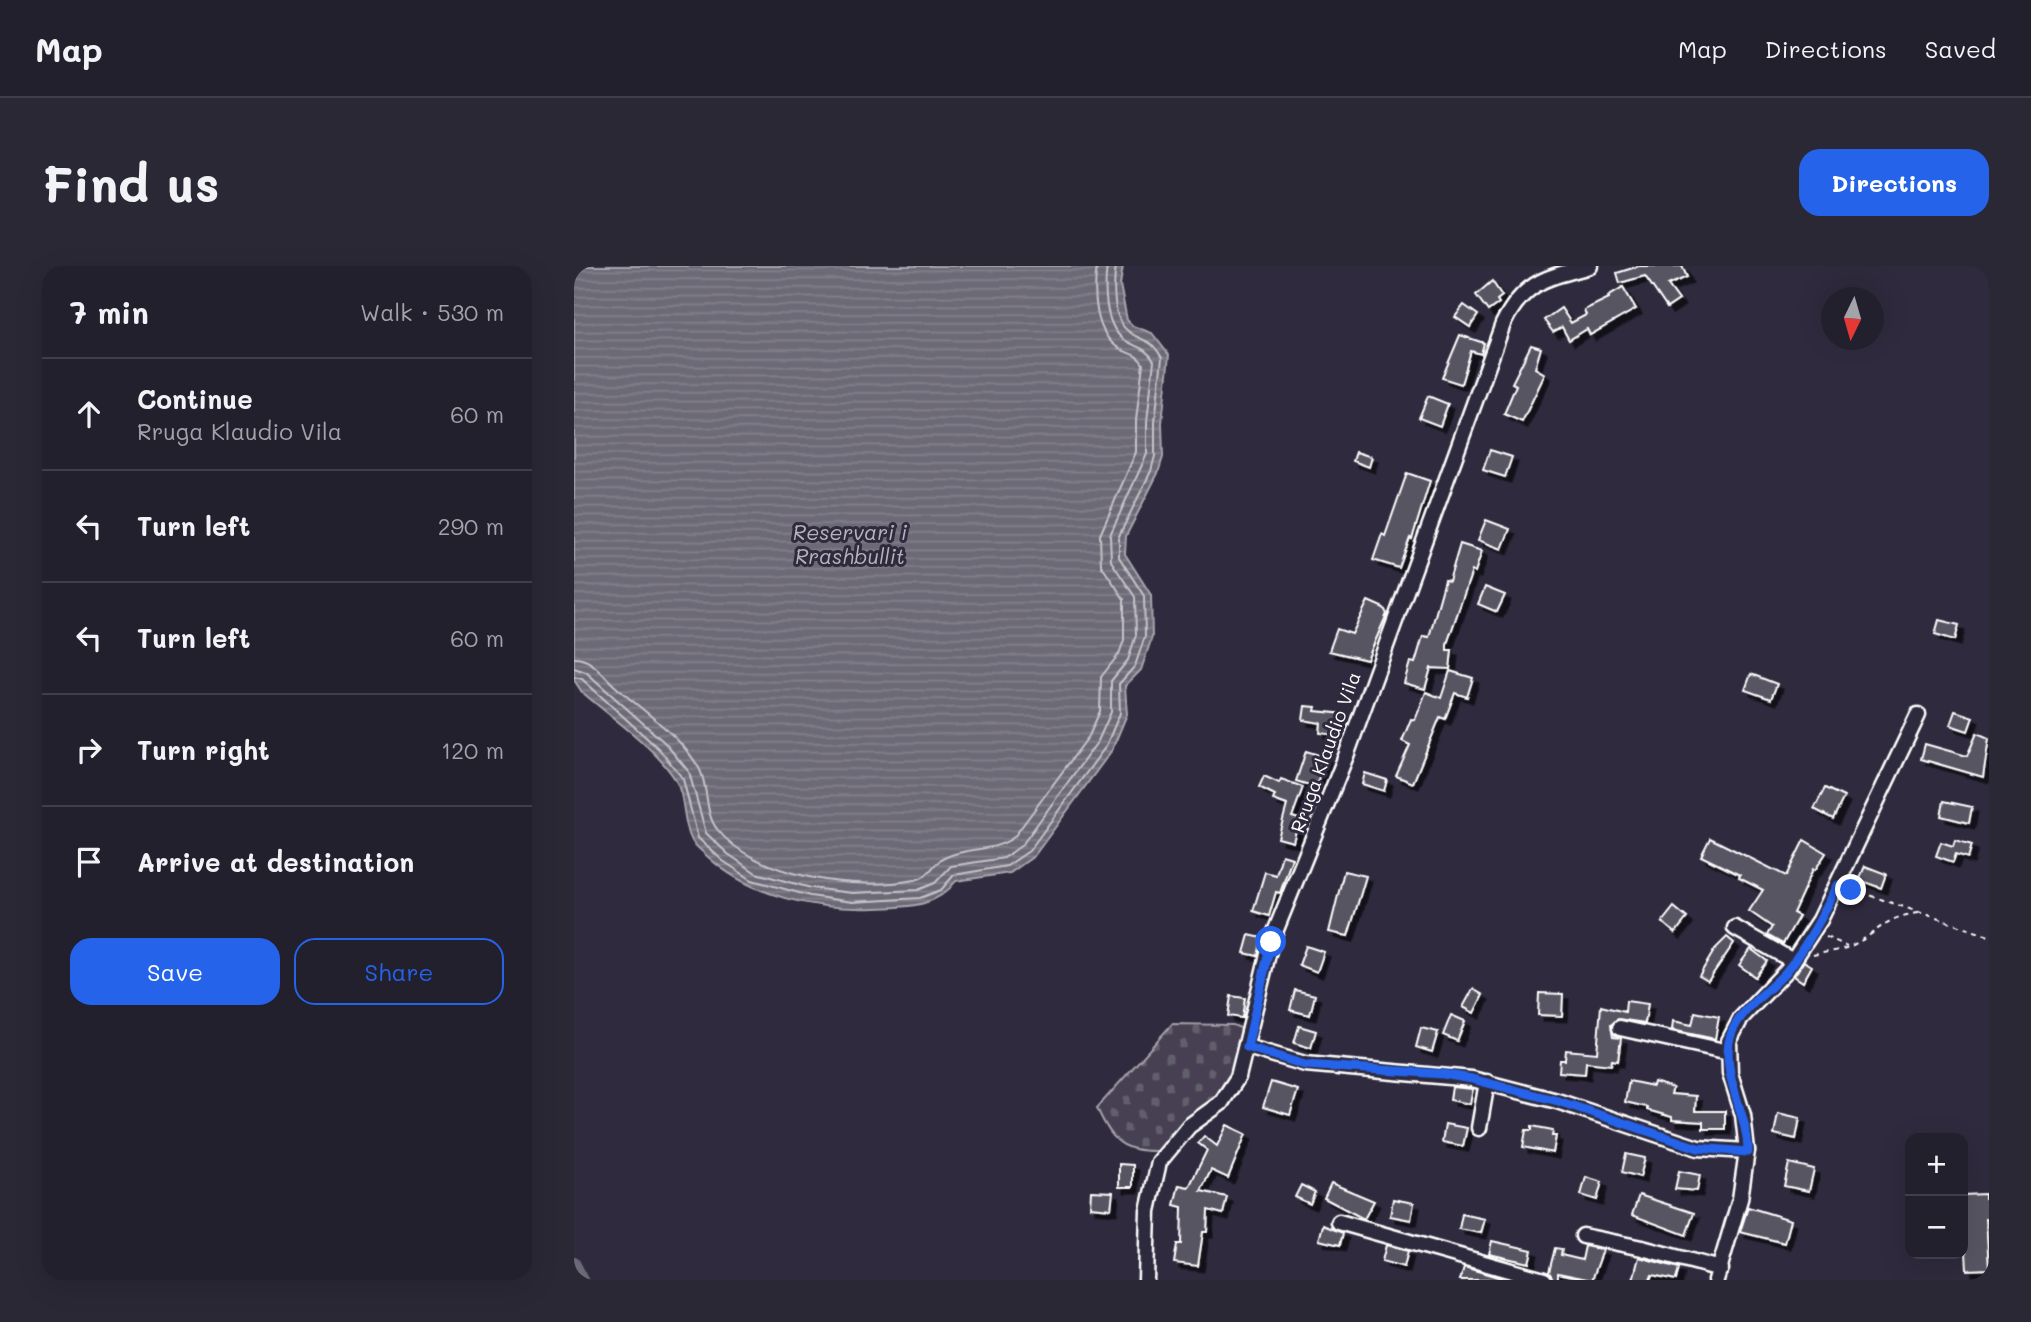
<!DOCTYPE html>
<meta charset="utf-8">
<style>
:root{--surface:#23202e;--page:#2b2836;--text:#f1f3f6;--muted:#a3a3aa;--line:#403e4a;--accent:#2563eb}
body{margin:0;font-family:Mali,sans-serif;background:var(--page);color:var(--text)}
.controls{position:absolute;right:21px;bottom:21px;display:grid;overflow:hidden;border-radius:14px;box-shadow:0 7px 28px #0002}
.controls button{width:63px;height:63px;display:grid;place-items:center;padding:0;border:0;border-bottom:2px solid var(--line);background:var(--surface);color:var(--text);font:35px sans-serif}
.compass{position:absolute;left:1247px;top:21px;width:63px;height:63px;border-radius:50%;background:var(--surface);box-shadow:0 7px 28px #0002;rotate:185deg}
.stop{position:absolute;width:21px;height:21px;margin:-16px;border:5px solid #2563eb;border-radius:50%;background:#fff}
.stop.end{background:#2563eb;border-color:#fff;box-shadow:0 2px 7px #0008}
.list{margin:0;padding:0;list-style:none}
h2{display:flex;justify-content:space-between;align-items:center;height:91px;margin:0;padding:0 28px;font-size:30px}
h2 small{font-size:23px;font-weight:400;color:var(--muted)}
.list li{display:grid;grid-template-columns:46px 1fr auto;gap:21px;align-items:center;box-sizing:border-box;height:112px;padding:0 28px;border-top:2px solid var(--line)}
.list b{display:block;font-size:26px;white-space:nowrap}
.list p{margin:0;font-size:23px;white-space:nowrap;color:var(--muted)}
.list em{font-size:23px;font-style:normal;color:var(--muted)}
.actions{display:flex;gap:14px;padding:21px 28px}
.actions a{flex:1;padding:16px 0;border:2px solid var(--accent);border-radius:21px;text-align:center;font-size:24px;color:var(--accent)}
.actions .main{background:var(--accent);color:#fff}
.icon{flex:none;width:38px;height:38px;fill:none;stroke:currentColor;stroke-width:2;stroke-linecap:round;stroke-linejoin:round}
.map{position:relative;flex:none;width:1415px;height:1014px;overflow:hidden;border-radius:21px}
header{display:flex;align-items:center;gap:42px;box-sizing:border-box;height:98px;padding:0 35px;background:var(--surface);border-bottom:2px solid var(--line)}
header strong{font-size:33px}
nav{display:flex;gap:38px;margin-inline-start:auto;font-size:24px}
.intro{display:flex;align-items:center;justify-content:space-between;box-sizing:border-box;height:168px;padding:0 42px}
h1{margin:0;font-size:49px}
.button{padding:18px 32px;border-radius:21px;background:var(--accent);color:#fff;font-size:24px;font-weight:700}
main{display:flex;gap:42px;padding:0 42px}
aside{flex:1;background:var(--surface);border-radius:21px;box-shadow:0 7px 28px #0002}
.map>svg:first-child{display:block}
.cemetery{fill:url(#cemetery-stones);stroke:#a2a0a8;stroke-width:2}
.water{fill:url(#water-rules);stroke:#a7a6ad;stroke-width:2}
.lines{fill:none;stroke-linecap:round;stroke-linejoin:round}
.shore{stroke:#c5c3c9;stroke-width:2}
.canal{stroke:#6d6a77;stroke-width:12}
.building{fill:#595564;stroke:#fff;stroke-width:2;filter:url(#shadow)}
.street-casing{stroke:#fff;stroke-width:19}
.path{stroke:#fff;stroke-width:2;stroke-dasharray:5 5;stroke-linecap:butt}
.street{stroke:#2f2a3d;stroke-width:14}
.route{stroke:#2563eb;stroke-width:9}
.labels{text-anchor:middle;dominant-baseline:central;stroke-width:6;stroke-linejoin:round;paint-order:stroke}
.street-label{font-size:19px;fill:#fff;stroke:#2f2a3d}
.water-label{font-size:21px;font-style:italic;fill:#b6b4bb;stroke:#2f2a3d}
</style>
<header>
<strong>Map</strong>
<nav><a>Map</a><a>Directions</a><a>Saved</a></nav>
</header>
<div class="intro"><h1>Find us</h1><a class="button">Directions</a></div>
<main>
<aside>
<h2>7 min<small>Walk · 530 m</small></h2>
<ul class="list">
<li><svg class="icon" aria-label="ahead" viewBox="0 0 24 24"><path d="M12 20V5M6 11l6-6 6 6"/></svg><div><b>Continue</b><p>Rruga Klaudio Vila</p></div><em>60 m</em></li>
<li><svg class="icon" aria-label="left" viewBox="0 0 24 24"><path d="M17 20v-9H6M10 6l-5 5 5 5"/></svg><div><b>Turn left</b></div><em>290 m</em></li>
<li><svg class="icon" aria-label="left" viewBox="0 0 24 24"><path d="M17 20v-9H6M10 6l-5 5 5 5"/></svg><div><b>Turn left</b></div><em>60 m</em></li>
<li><svg class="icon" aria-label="right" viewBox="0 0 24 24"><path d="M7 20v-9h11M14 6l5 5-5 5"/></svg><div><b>Turn right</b></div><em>120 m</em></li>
<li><svg class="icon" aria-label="arrive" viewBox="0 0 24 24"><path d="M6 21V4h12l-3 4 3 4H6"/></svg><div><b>Arrive at destination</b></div></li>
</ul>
<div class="actions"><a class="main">Save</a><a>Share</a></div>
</aside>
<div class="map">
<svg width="1415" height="1014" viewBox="0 0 1415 1014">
<defs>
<pattern id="cemetery-stones" width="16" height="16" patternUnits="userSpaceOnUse" patternTransform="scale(1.75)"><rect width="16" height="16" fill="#464152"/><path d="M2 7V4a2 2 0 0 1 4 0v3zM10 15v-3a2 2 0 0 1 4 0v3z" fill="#625e6c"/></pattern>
<pattern id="water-rules" width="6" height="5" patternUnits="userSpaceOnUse" patternTransform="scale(1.75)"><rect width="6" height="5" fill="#6d6a77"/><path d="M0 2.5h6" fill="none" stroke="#83808b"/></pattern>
<filter id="shadow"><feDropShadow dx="5.5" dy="5.5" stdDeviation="0" flood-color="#0009"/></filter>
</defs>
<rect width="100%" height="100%" fill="#2f2a3d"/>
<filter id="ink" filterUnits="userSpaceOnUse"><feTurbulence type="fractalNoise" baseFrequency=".0143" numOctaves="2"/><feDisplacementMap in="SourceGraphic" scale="14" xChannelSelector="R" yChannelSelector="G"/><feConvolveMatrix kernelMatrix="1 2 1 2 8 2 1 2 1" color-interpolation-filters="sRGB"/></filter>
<g filter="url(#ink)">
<path class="cemetery" d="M598,758L659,759L671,764L654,830L596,868L585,885C549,886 538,876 523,842Z"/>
<path class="water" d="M0,0H549L546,19L553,54L559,60L578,67L595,89L588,157L589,191L584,207L552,270L551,288L577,329L578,371L567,404L551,420L553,448L538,484L460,590L436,607L382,615C362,642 333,641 301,642C241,644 177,631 133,590C128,585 121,580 118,575C108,557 112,531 101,513C79,479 39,453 8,426L0,414Z"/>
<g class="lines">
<g class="shore">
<path d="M0,392C19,392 28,409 42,421C70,446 106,469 125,502C135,520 130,547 143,563C181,612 284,625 341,614C356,611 358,598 370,592C393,580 419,587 440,571L515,470L526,445L527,411L545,388L550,374V333L527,299L526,269L562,186V154L569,98C564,88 555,88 546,83C520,68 519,26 523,0"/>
<path d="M0,402L12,406L91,477L115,506L132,567L154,588L182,607L237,622L278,627L344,624L361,617L377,600L430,592L448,579L524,475L537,446V415L554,394L562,369L561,331L537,295L536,269L573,188V155L580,95C571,80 562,82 549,73C530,58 530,21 533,0"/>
<path d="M0,411L8,413L86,484L109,513L124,572L149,595L178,614L236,630L278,636L346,632L367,624L380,609L433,600L455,585L532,480L546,447L545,418L561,400L571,370L570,330L545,291V270L577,205L581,190V156L588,92C576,70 570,78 554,65C538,53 539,18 542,0"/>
</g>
<polyline class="canal" points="0,997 9,1014"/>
</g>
<g class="building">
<polygon points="1065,0 1108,0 1113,11 1094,19 1105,34 1093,42 1071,10 1046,17 1043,7"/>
<polygon points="918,15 928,30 923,34 925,37 914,45 902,29"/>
<polygon points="1049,21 1062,43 1016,69 1013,63 995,74 988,61 979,66 970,54 987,42 997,57 1012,49 1010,44 1035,32 1034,30"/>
<polygon points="890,39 904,49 896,61 881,51"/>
<polygon points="886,69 910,77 907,88 897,85 887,118 868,112"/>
<polygon points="957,79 967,82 961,102 971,108 948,156 930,148 942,119 938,117"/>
<polygon points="854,130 874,138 866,160 845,152"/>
<polygon points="916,184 938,191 931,211 909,204"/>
<polygon points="782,186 798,191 795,201 779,195"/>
<polygon points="833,207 856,215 838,273 836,272 825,302 799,294 808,268 811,270"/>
<polygon points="912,254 936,263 928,283 904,274"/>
<polygon points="886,278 908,285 901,306 898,305 873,378 873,384 878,384 876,403 857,402 851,423 830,417 836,396 841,397 849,370 855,371 871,314 875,315"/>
<polygon points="911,321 931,329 923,346 904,338"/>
<polygon points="794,335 810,342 813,348 793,394 755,385 763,363 778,368"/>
<polygon points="1365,354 1385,359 1381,374 1361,368"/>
<polygon points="876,405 899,412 893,431 881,427 871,453 866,451 839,517 822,510 836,479 828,475 837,453 841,454 852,426 867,432"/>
<polygon points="1177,408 1203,418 1197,433 1171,424"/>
<polygon points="731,440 742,441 741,445 772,448 769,470 746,467 747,457 729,454"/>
<polygon points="1381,445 1399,451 1394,465 1376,459"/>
<polygon points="1403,467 1415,472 1409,511 1347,493 1351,478 1393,490"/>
<polygon points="732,485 751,491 742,521 722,515"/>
<polygon points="791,507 813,514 810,525 788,518"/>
<polygon points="690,510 705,517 707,513 729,521 718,551 725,553 719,576 704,572 713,539 699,534 701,529 685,521"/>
<polygon points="1251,522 1270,531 1259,553 1240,543"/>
<polygon points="1370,535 1398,541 1395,557 1367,550"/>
<polygon points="1136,572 1212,610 1230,574 1252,587 1241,604 1239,603 1219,647 1225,650 1209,678 1193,669 1198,661 1175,645 1189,624 1165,612 1166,609 1127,590"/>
<polygon points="1381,574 1398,579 1394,592 1382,588 1379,596 1362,590 1367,576 1379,580"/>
<polygon points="708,589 718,592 706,627 702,626 695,650 679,645 691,606 702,609"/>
<polygon points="1291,600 1312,608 1307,622 1285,614"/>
<polygon points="770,605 792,610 774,670 755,666"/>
<polygon points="1100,641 1113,652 1101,667 1088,656"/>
<polygon points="675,669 688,672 684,690 670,687"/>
<polygon points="1153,671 1160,677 1134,715 1125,710 1141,683"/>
<polygon points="732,680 750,686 743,706 725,699"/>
<polygon points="1177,683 1193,695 1181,711 1165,699"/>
<polygon points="1230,695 1238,700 1229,716 1220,710"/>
<polygon points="899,723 909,729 900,747 889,741"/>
<polygon points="721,724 741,729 736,749 716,744"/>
<polygon points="965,727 989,728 988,750 964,749"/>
<polygon points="657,730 671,732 668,752 654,750"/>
<polygon points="1052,735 1074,738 1071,757 1044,753 1037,759 1039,771 1047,772 1044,795 1038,794 1037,799 1012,796 1011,808 985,806 986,794 991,794 992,784 1023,787 1027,740 1051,746"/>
<polygon points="1121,746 1145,751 1141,773 1098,764 1099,755 1118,759"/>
<polygon points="877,749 891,755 883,775 869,769"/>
<polygon points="725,760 742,765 737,782 720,777"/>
<polygon points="847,762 864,766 858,786 842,781"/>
<polygon points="1055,815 1079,820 1080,816 1099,822 1097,828 1122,830 1121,845 1151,845 1151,863 1129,863 1129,856 1098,854 1098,851 1073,844 1073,841 1051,836"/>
<polygon points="697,816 724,824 716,849 689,841"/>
<polygon points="878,821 899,823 896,838 876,834"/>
<polygon points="1204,847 1226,852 1222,873 1200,868"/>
<polygon points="871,858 893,862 889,880 868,876"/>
<polygon points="653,859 672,868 654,912 637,904 627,925 653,931 649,948 634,944 633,966 629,966 624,1000 600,997 603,978 607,978 608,941 600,939 605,919 615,921 633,884 624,877 630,870 643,880"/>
<polygon points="958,860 979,864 978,870 982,870 979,887 949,881 952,864 958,864"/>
<polygon points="1052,888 1071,892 1066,911 1048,906"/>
<polygon points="1215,897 1240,903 1235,925 1210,920"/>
<polygon points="545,898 559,899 559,921 545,921"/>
<polygon points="1105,905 1126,909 1123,925 1101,923"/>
<polygon points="1012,911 1028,916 1023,934 1007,929"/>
<polygon points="757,917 800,935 790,953 750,932"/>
<polygon points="727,919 741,926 736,938 721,931"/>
<polygon points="517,925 539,926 537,943 516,941"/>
<polygon points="1411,928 1411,932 1415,932 1415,953 1412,953 1415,1003 1393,1004 1389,929"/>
<polygon points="1065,929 1120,947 1112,969 1058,949"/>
<polygon points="819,933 840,937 837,954 816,950"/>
<polygon points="1174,941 1217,954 1211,977 1166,966"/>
<polygon points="888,948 911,953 907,967 885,963"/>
<polygon points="749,959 769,967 766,979 745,974"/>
<polygon points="918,975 958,984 955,997 915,988"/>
<polygon points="812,979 834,985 830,1001 808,995"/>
<polygon points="1011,980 1029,984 1018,1014 984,1007 984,1014 979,1014 975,1006 981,982 988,983 987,989 1008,994"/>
<polygon points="1065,991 1105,1002 1102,1014 1078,1009 1076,1014 1059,1014"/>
<polygon points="890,1001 927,1012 927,1014 886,1014"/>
</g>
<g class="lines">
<defs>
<g id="street">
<polyline points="1161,662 1219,695"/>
<polyline points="1046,762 1155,786"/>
<polyline points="673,781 731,798 898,813 983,835 1124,882 1173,885"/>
<polyline points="905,862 913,816"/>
<polyline points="765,956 970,1014"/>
<polyline points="1009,970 1068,982 1147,1003"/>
<path d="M572,1014L574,945L585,896L615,860L647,837L664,811L697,676L772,490L929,58C950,15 972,12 1016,0"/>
<polyline points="1142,1014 1166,933 1173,885 1169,849 1156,807 1155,775 1167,752 1213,704 1246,654 1344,449"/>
</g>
</defs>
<use href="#street" class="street-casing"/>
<g class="path">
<polyline points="1277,623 1415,670"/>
<polyline points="1252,671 1273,680"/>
<path d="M1239,689C1251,686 1266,685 1277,680C1306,666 1309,651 1345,647"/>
</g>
<use href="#street" class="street"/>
</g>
</g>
<g class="lines" filter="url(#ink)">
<path class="route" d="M697,676L673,781L731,799L869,808L898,813L984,835L1124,882L1174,886C1174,849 1149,813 1155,776C1160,747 1194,726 1212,706C1233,680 1249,649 1264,619L1277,624"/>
</g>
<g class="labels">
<g class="street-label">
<text transform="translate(751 486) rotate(-70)">Rruga Klaudio Vila</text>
</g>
<g class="water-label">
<text x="276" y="265">Reservari i<tspan x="276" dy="24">Rrashbullit</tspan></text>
</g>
</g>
</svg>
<div class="controls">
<button>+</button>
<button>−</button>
</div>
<svg class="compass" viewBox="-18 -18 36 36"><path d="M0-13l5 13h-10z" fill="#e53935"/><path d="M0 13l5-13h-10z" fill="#a3a3aa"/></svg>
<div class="stop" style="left:697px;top:676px"></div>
<div class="stop end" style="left:1277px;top:624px"></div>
</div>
</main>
